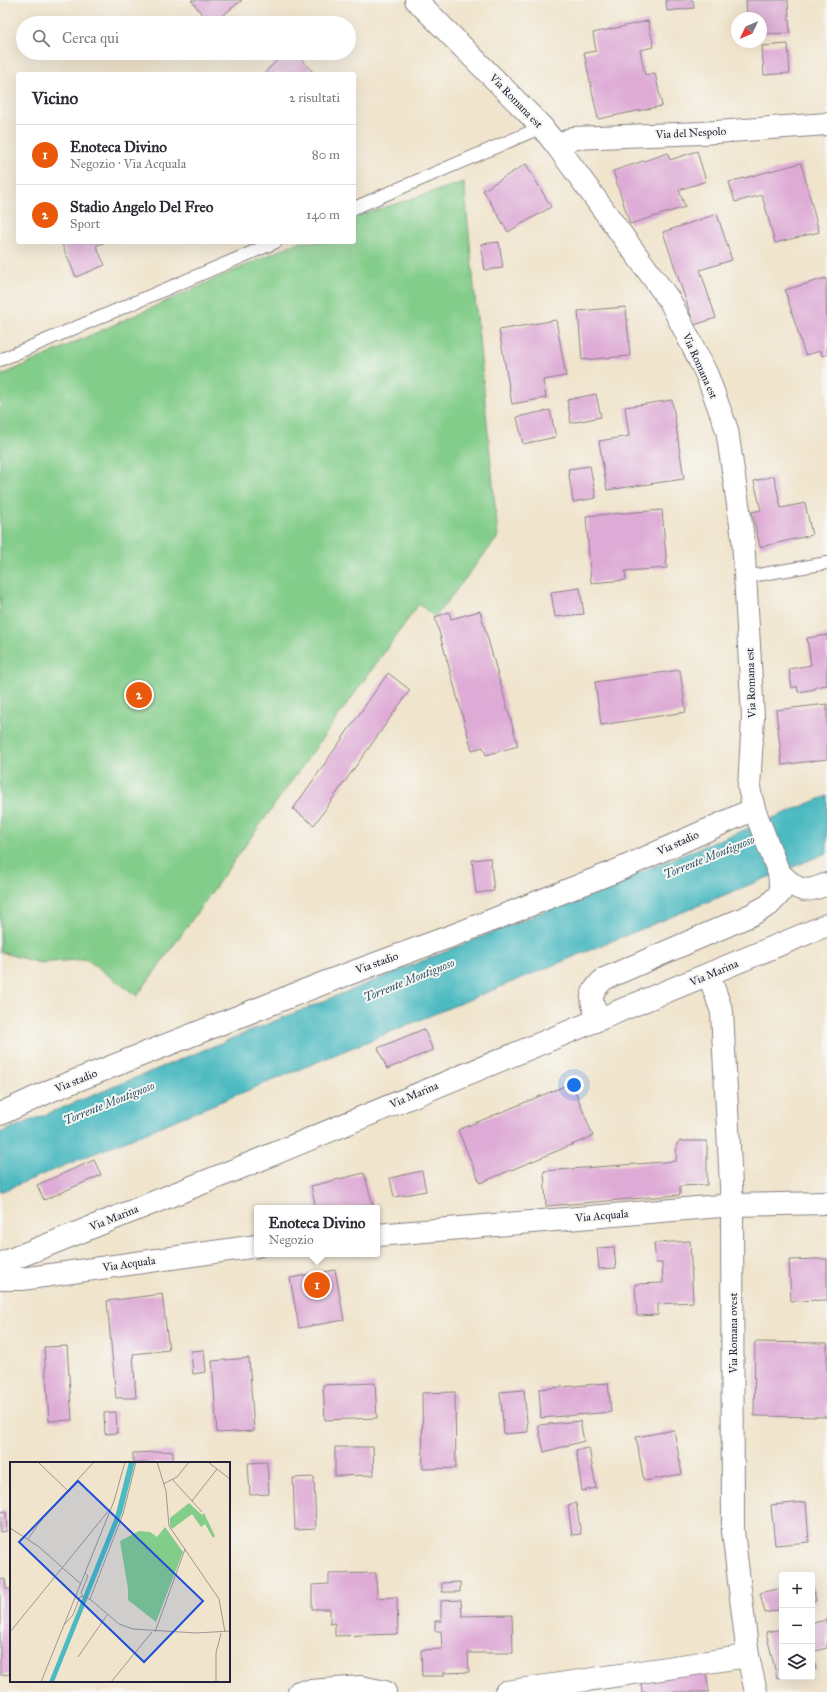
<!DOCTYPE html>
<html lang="it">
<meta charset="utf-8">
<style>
:root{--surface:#fff;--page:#f7f7f7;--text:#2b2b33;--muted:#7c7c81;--line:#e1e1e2;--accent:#ea580c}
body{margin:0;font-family:"IM FELL Great Primer",serif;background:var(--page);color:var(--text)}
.controls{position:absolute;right:12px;bottom:12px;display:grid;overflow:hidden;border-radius:4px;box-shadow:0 4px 16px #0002}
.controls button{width:36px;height:36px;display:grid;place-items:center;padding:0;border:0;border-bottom:1px solid var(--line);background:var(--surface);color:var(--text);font:20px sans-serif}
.compass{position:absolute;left:731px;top:12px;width:36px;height:36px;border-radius:50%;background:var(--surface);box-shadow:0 4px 16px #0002;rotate:226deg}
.you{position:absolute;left:574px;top:1085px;width:14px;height:14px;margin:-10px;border:3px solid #fff;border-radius:50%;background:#1a73e8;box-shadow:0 0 0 6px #1a73e833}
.badge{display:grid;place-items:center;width:26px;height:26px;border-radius:50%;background:var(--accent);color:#fff;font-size:13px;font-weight:700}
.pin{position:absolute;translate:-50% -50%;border:2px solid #fff;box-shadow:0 1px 4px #0006}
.popup{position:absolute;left:254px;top:1205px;width:126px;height:52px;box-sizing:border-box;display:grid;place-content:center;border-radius:4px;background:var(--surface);filter:drop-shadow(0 1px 3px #0005);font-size:13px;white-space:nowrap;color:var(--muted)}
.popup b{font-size:15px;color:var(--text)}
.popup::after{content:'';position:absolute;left:50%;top:100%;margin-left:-8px;border:8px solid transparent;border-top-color:var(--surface)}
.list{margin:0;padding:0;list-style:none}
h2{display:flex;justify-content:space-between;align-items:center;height:52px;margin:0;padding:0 16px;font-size:17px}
h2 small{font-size:13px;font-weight:400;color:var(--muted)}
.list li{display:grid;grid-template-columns:26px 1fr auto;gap:12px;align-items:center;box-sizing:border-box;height:60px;padding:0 16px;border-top:1px solid var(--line)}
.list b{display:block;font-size:15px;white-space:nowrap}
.list p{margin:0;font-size:13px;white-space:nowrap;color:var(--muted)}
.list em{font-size:13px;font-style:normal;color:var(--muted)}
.icon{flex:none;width:22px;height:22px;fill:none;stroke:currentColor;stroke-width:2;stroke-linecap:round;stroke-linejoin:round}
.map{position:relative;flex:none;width:827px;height:1692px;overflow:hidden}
.search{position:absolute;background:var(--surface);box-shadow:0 4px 16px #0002;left:16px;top:16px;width:340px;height:44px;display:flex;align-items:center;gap:10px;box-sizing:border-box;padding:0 14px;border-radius:22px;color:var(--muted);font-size:15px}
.panel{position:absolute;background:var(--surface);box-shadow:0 4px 16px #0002;left:16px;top:72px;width:340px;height:172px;border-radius:4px}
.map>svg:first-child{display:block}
.green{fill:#83cd8a;stroke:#527862}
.water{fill:#4bbac1;stroke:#366e7e}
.building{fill:#deaad6}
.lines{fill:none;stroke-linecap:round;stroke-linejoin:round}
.lane-casing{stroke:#898384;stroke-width:14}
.street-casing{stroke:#898384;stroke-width:24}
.secondary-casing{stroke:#898384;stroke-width:24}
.lane{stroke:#fff;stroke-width:12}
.street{stroke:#fff;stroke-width:22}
.secondary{stroke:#fff;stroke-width:22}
.labels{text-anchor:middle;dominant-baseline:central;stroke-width:4;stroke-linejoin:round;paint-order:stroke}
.street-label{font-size:11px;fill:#22223b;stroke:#f6f6f2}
.water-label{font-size:12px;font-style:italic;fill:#30576a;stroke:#f6f6f2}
.inset-road{fill:none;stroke:#9e9692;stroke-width:1}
.view{fill:#1d4ed8;fill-opacity:0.15;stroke:#1d4ed8;stroke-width:2}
.inset-edge{fill:none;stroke:#22223b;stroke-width:2}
</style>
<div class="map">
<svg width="827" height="1692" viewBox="0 0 827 1692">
<rect width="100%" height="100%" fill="#f6f6f2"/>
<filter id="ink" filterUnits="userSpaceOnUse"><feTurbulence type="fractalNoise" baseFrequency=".025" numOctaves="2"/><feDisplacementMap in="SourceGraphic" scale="8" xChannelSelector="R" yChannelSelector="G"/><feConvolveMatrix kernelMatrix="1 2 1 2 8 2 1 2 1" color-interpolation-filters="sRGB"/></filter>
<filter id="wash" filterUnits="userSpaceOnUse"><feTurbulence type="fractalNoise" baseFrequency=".012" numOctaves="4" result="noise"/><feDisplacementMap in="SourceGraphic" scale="16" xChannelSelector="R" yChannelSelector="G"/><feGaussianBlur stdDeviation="0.9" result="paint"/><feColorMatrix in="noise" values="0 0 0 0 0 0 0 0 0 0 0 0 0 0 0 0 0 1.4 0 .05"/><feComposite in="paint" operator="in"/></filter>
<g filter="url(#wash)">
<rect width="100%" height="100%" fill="#f0e4cc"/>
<polygon class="green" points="464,182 498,537 435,617 419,604 137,996 86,959 40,963 0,952 0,376 298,242 354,242 354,217"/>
<polygon class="water" points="827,796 827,853 0,1192 0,1133"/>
<g id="blocks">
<g class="building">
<polygon points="191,0 242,0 213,23 209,23"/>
<polygon points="666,0 693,0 694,8 667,11"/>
<polygon points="746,0 788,0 790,33 761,34 761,18 747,18"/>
<polygon points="648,21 654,47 640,50 645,75 655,73 662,106 598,119 584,53 596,51 593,33"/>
<polygon points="788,44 790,73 764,75 762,46"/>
<polygon points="285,53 295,53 315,74 263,74"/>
<polygon points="697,151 706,181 679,190 685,207 630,224 613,171 668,153 670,160"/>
<polygon points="801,163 819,232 775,243 762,195 735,202 729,182"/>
<polygon points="526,164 551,207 508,232 483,190"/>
<polygon points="717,214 732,260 700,270 716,318 694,325 663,232"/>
<polygon points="61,242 105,242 96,246 105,265 76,277"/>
<polygon points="499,242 503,268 485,270 481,244"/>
<polygon points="826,278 827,355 822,356 821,351 805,355 785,290"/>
<polygon points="626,307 630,356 582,360 578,311"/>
<polygon points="556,320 566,376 543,380 546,398 512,404 499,330"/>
<polygon points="596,394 601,417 571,423 567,400"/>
<polygon points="672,400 684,479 607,490 599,441 629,436 625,407"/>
<polygon points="550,410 556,437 523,444 517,417"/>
<polygon points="590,466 596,498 573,502 568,469"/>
<polygon points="774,476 781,508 805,503 812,535 760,547 752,512 761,510 754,481"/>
<polygon points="662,510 667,568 625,571 626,580 591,583 586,516"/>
<polygon points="580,588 584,614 555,617 551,592"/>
<polygon points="480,611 518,746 486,755 483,747 472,750 435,617 449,612 451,619"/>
<polygon points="827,635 827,685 815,687 815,689 798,692 797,686 792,688 789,669 811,665 807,638"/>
<polygon points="680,670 686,712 601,725 595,682"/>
<polygon points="388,673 410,690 314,825 293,809"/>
<polygon points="827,704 827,759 782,765 776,710"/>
<polygon points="490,858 494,891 476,893 472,860"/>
<polygon points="424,1029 433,1050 387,1069 378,1048"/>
<polygon points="572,1083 593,1136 480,1183 458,1130"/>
<polygon points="679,1141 707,1141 707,1185 680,1186 680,1195 546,1206 544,1171 676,1161 677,1144"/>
<polygon points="94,1160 101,1175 44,1200 37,1185"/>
<polygon points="422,1171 426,1191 394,1197 390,1178"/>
<polygon points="364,1173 373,1205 361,1208 316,1208 311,1186"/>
<polygon points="690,1241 693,1302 658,1304 658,1315 637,1316 635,1284 663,1283 662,1263 656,1263 654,1243"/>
<polygon points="614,1247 616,1268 599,1269 597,1248"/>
<polygon points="818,1259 827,1259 827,1300 791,1301 789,1260"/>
<polygon points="335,1270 344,1320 299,1328 290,1278"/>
<polygon points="162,1294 169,1350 133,1354 136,1398 116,1398 107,1301"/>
<polygon points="755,1342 827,1343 827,1417 754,1416"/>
<polygon points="67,1346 72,1420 49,1421 44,1347"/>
<polygon points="204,1350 206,1372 193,1374 191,1351"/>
<polygon points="249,1358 254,1431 217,1433 212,1361"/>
<polygon points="375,1383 377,1418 325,1420 323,1385"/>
<polygon points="608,1383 611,1412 541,1418 539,1389"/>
<polygon points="524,1390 528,1432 504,1434 500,1392"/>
<polygon points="455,1392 456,1468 423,1469 422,1393"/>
<polygon points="116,1412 117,1433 105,1434 104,1413"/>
<polygon points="580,1421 584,1441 544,1452 538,1425"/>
<polygon points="674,1430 682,1474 644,1481 636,1437"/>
<polygon points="335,1447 373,1447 374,1475 335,1476"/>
<polygon points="589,1448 596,1488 582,1491 576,1450"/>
<polygon points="173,1451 173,1463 133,1463 133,1453"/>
<polygon points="267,1462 269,1494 250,1495 248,1463"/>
<polygon points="314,1477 316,1529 295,1530 293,1478"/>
<polygon points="806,1502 809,1542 775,1545 771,1505"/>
<polygon points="576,1503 581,1534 572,1535 568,1505"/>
<polygon points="6,1511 7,1531 0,1532 0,1512"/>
<polygon points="376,1573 377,1598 397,1597 398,1634 335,1636 335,1623 330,1624 330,1609 312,1609 312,1585 329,1584 329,1574"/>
<polygon points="5,1579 6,1589 11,1589 11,1674 0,1675 0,1580"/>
<polygon points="460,1582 460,1592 442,1592 442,1583"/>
<polygon points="812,1583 816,1601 812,1602"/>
<polygon points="782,1588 782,1609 765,1613 760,1593"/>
<polygon points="461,1600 462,1616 512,1615 513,1653 468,1653 469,1672 444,1673 444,1676 422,1676 421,1650 442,1649 441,1631 435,1631 435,1621 441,1621 441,1601"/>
<polygon points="827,1620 827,1648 812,1652 812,1623"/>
<polygon points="782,1629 782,1677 777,1678 766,1632"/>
<polygon points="812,1652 816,1669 812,1670"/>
<polygon points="706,1671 709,1692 642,1692 640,1675"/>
</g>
</g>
</g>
<g filter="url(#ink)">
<use href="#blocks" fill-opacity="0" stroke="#898384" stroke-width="1"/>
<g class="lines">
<defs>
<g id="lane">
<polyline points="354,208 542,127"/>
<polyline points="0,360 276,242"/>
<polyline points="746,577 827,563"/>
</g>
<g id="street">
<path d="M416,0L542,127L557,146L670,301L707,375L727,430L743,538L753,717L749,788L754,809L779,873L781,892L769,905L751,915L604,979C587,995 591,999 598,1019"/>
<polyline points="557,146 573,138 702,133 827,124"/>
<path d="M779,873C799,890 801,895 827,884"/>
<polyline points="709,975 722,1012 732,1205 733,1531 748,1656 756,1692"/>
<polyline points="0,1114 52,1090 329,981 462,932 616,871 754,809"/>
<polyline points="377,1235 732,1205 827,1203"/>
<polyline points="0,1279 22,1279 257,1246"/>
<polyline points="299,1692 361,1687 385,1692"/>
<polyline points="506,1692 748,1656"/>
</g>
<polyline id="secondary" points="0,1264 237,1169 827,925"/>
</defs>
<use href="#lane" class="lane-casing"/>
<use href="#street" class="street-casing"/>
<use href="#secondary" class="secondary-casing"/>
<use href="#lane" class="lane"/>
<use href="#street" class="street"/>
<use href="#secondary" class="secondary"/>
</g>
</g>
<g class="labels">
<g class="street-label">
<text transform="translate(516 101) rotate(46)">Via Romana est</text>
<text transform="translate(691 133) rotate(-3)">Via del Nespolo</text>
<text transform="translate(700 366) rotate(66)">Via Romana est</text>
<text transform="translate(751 683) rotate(-92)">Via Romana est</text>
<text transform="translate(678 843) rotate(-24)">Via stadio</text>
<text transform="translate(377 963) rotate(-20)">Via stadio</text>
<text transform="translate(714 973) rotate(-23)">Via Marina</text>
<text transform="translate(76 1081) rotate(-22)">Via stadio</text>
<text transform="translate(414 1095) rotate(-23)">Via Marina</text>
<text transform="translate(602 1216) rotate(-5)">Via Acquala</text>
<text transform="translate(114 1218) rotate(-22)">Via Marina</text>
<text transform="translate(129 1264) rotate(-8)">Via Acquala</text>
<text transform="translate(733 1333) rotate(-90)">Via Romana ovest</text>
</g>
<g class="water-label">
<text transform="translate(709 857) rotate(-22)">Torrente Montignoso</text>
<text transform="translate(409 980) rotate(-22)">Torrente Montignoso</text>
<text transform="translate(109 1103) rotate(-22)">Torrente Montignoso</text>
</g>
</g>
<g transform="translate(10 1462)">
<rect width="220" height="220" fill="#f0e4cc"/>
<path d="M179,41L192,53L194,51L205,74L203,76L195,62L191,65L182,52L162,67L160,64V56ZM155,65L173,90L146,160L118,138V127L110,79L129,69L140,70L147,75Z" fill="#83cd8a"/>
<path d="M119,0H125L112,51L44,220H39L105,55Z" fill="#4bbac1"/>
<path class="inset-road" d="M28,0L57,28M147,0L156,29L159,64L209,137L215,170M198,0L220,17M162,17L182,39L207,7M153,22L167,15L179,0M182,39L192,50M0,66L28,84L71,122M18,77L35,53L84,0M73,134L81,138L109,162L123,167L186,171L220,169M73,134L71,131L78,114L75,111M80,137L113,52L126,0M54,163L63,153L70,135L73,134M0,170L100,47M145,170L175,87M68,195L97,153M31,220L104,39L115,0M101,220L142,170M206,220V191L211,171"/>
<path class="view" d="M68,19L193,139L134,200L9,80Z"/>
<rect width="220" height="220" class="inset-edge"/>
</g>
</svg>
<div class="controls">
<button>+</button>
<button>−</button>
<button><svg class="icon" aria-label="layers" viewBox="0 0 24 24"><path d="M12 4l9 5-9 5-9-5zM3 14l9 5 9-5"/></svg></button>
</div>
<svg class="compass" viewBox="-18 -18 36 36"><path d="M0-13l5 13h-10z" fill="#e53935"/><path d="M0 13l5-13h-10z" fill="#7c7c81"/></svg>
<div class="you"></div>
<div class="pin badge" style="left:317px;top:1285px">1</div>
<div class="popup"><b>Enoteca Divino</b>Negozio</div>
<div class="pin badge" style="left:139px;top:695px">2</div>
<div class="search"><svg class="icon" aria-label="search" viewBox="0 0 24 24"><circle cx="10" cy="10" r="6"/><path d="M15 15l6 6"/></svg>Cerca qui</div>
<section class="panel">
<h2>Vicino<small>2 risultati</small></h2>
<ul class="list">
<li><span class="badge">1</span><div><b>Enoteca Divino</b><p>Negozio · Via Acquala</p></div><em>80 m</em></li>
<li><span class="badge">2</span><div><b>Stadio Angelo Del Freo</b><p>Sport</p></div><em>140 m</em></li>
</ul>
</section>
</div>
